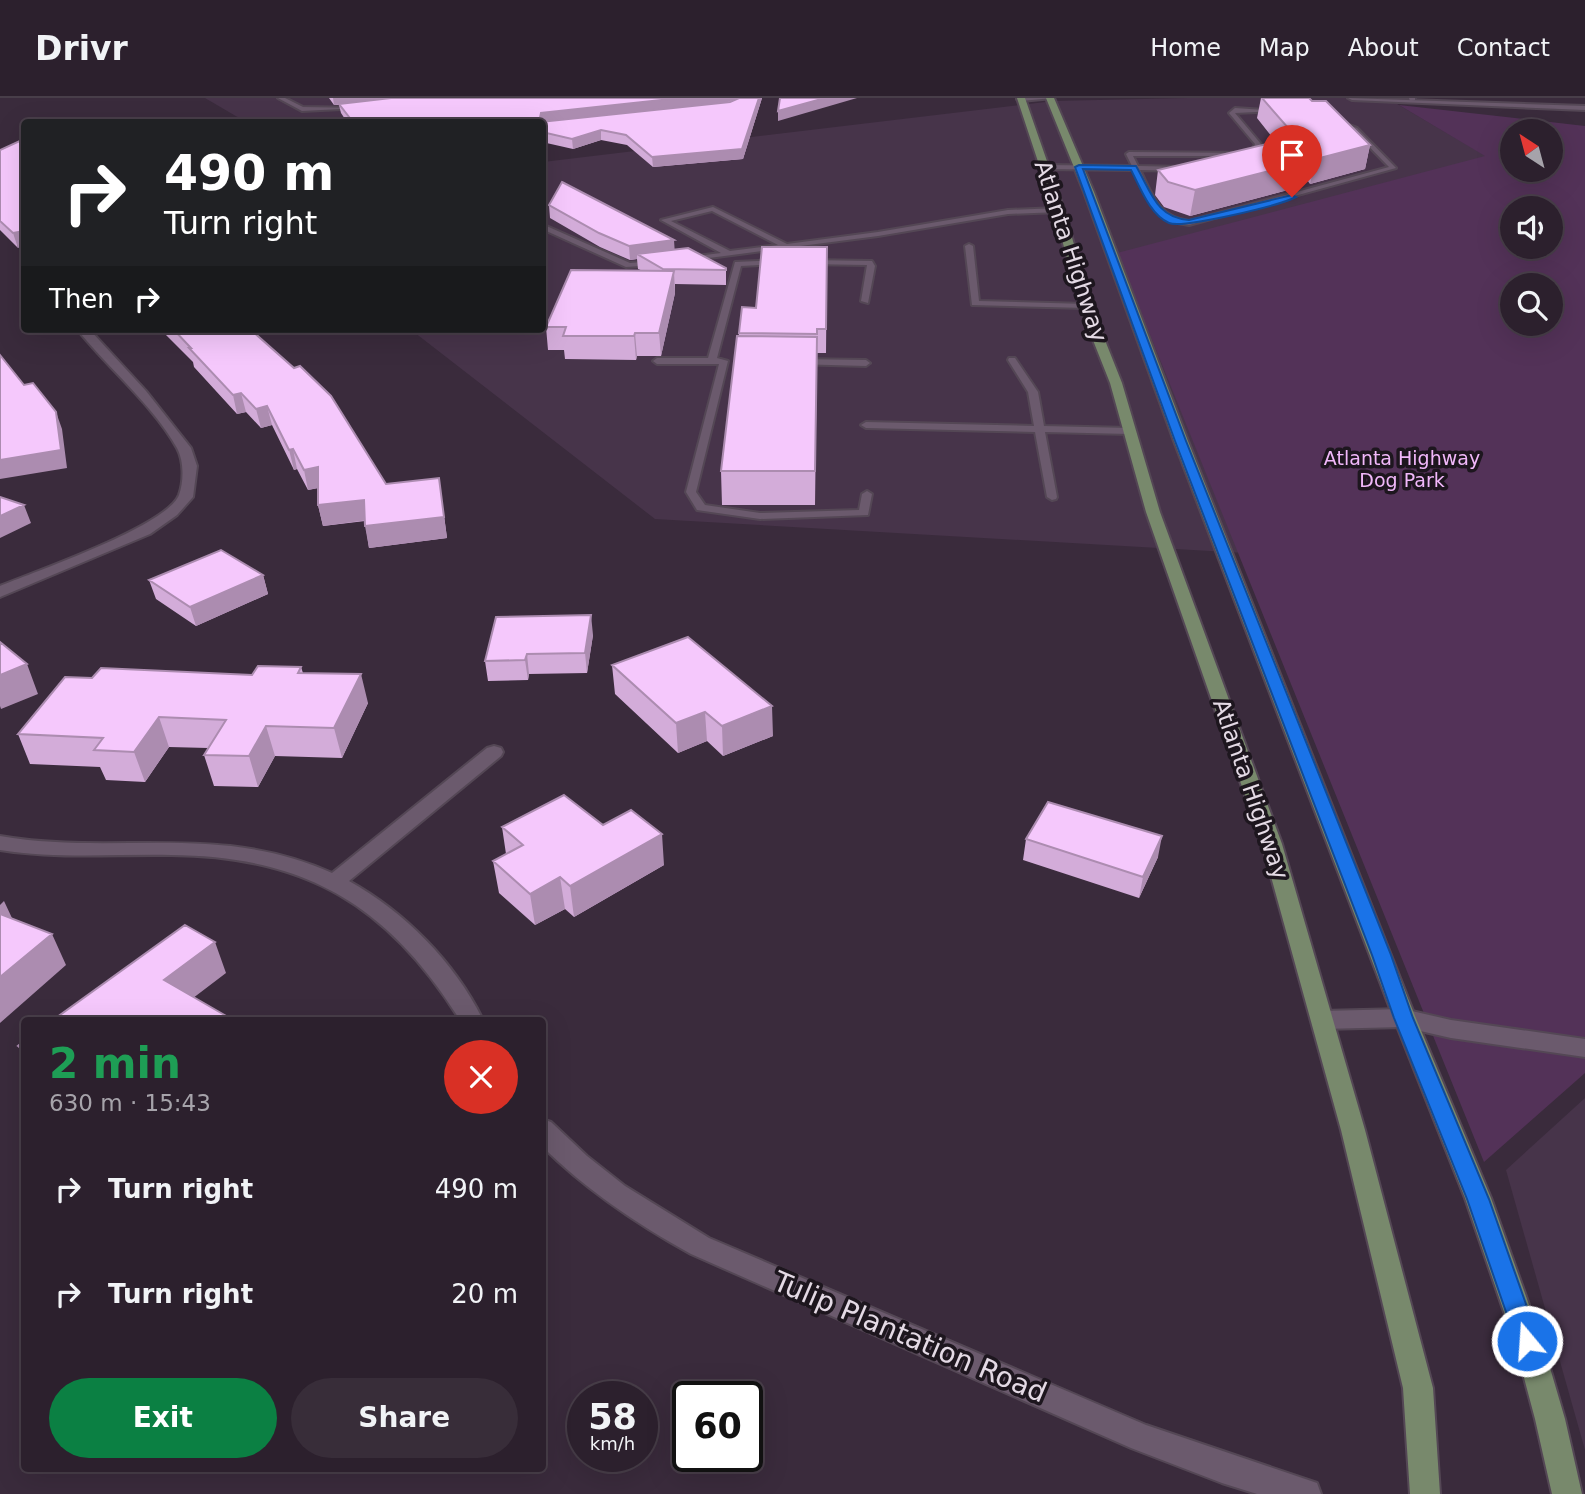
<!DOCTYPE html>
<html lang="en">
<head>
<meta charset="utf-8">
<style>
  :root { --surface:#2c202d; --page:#382d39; --text:#f1f3f6; --muted:#a6a3aa; --line:#483e49; --accent:#0b8043 }
  body { margin:0; font-family:"DejaVu Sans",sans-serif; background:var(--page); color:var(--text); height:100vh; display:flex; flex-direction:column; font-size:26px; white-space:nowrap }
  * { box-sizing:border-box; margin:0 }
  p { font-size:23px; color:var(--muted) }
  .icon { flex:none; width:38px; height:38px; fill:none; stroke:currentColor; stroke-width:2; stroke-linecap:round; stroke-linejoin:round }
  .map { position:relative; flex:1; overflow:hidden }
  .sheet { position:absolute; left:21px; top:919px; width:525px; height:455px; display:flex; flex-direction:column; background:var(--surface); border-radius:7px; box-shadow:0 7px 28px #0002,0 0 0 2px var(--line) }
  .sheet>* { flex:none }
  .top-card { position:absolute; left:21px; top:21px; width:525px; height:214px; border-radius:7px; box-shadow:0 7px 28px #0002,0 0 0 2px var(--line); background:#202124; color:#fff; overflow:hidden }
  .needle { width:46px; rotate:324deg }
  .tools { position:absolute; left:1500px; top:21px; display:grid; gap:14px }
  .tools a { display:grid; place-items:center; width:63px; height:63px; border-radius:50%; background:var(--surface); box-shadow:0 7px 28px #0002,0 0 0 2px var(--line); font-size:35px }
  .speed { position:absolute; left:567px; top:1283px; display:flex; gap:14px; font-size:35px; font-weight:700; text-align:center }
  .speed>* { display:grid; place-content:center; width:91px; height:91px; border-radius:50%; background:var(--surface); box-shadow:0 7px 28px #0002,0 0 0 2px var(--line); line-height:1 }
  .speed small { font-size:18px; font-weight:400 }
  .speed .limit { border:4px solid #111; border-radius:10px; background:#fff; color:#111 }
  .pin { position:absolute; display:grid; place-items:center; width:60px; height:60px; color:#fff; margin:-72px -30px; border-radius:50% 50% 50% 0; rotate:-45deg; box-shadow:0 0 7px #0007 }
  .pin .icon { rotate:45deg }
  .me { position:absolute; width:77px; margin:-38px; rotate:342deg; stroke-linejoin:round; filter:drop-shadow(0 0 5px #0008) }
  .turn { display:flex; align-items:center; gap:24px; height:147px; padding:0 28px; font-size:32px }
  .turn .icon { width:91px; height:91px; stroke-width:2.5 }
  .turn b { display:block; font-size:49px; line-height:60px }
  .then { display:flex; align-items:center; height:66px; padding:0 28px; background:#0003; gap:14px; font-size:26px }
  .round { display:grid; place-items:center; flex:none; width:74px; height:74px; border-radius:37px; background:var(--page) }
  .overview { display:flex; align-items:center; justify-content:space-between; height:119px; padding:0 28px }
  h1 { font-size:42px; font-weight:700; line-height:52px; color:#1e9e55 }
  .cta { display:flex; gap:14px; margin-top:auto; padding:14px 28px }
  .cta a { flex:1; height:80px; border-radius:42px; background:var(--accent); color:#fff; font-size:28px; font-weight:700; line-height:80px; text-align:center }
  .cta a+a { background:var(--page); color:var(--text) }
  ul { padding:0; list-style:none }
  li { display:flex; align-items:center; gap:21px; height:105px; padding:0 28px }
  li div { flex:1 }
  li b { display:block; font-size:26px }
  li em { font-style:normal }
  header { display:flex; align-items:center; gap:42px; box-sizing:border-box; height:98px; padding:0 35px; background:var(--surface); border-bottom:2px solid var(--line) }
  header strong { font-size:33px }
  nav { display:flex; gap:38px; margin-inline-start:auto; font-size:24px }
  .map>svg:first-child { display:block }
  .built { fill:#47344a }
  .green { fill:#533258; fill-rule:evenodd }
  .lines { fill:none; stroke-linecap:round; stroke-linejoin:round }
  .service-casing { stroke:#544755; stroke-width:4 }
  .minor-casing { stroke:#544755; stroke-width:4 }
  .primary-casing { stroke:#544755; stroke-width:4 }
  .service { fill:#6b5a6d; fill-rule:evenodd }
  .minor { fill:#6b5a6d; fill-rule:evenodd }
  .primary { fill:#78896c; fill-rule:evenodd }
  .wall { fill:#d3acd9 }
  .shaded-wall { fill:#ac8cb0 }
  .building { fill:#f5c8fc; stroke:#ac8cb0; stroke-width:2 }
  .route { fill:#1a73e8; stroke:#114b97; stroke-width:2 }
  .labels { text-anchor:middle; dominant-baseline:central; stroke-width:7; stroke-linejoin:round; paint-order:stroke }
  .far-park-label { font-size:19px; fill:#f1b8fa; stroke:#1d161e }
  .street-label { font-size:23px; fill:#e4dae5; stroke:#1d161e }
  .near-street-label { font-size:28px; fill:#e4dae5; stroke:#1d161e }
</style>
</head>
<body>
<header>
<strong>Drivr</strong>
<nav><a>Home</a><a>Map</a><a>About</a><a>Contact</a></nav>
</header>
<div class="map">
<svg width="1585" height="1396" viewBox="0 0 1585 1396">
  <rect width="100%" height="100%" fill="#3a2b3c"/>
  <path class="built" d="M205 0H556L309 24H246Z
    M1187 0H1387L1486 58 1245 455 655 421 410 231H542L543 64 1054 3Z
    M1585 1000V1352L1506 1072Z"/>
  <path class="green" d="M1399 7 1585 28V975L1484 1064 1117 155 1485 58ZM1512 33H1550V72H1512ZM1512 110H1550V149H1512ZM1512 187H1550V226H1512Z"/>
  <g class="lines">
    <defs>
      <path id="service" d="M278 0H285L303 9 360 10 302 13Z
        M1409 0H1415V2L1410 3Z
        M1235 10 1280 13 1235 15 1261 46 1256 57 1244 61 1242 58H1133L1138 68 1183 69 1186 71 1183 73 1140 72C1153 98 1158 119 1189 123L1389 69 1353 32 1336 26 1338 23 1357 30 1396 70 1189 127C1152 123 1149 103 1134 72L1044 71 1041 69 1044 67 1132 68 1126 56 1129 54 1251 55 1255 46 1229 15Z
        M713 109 787 146 878 134 1008 112 1059 110 1062 112 1059 114 1008 116 878 138 686 163 685 161 689 159 721 155 661 122ZM712 113 778 147 730 153 671 123Z
        M542 126 630 165 655 163 659 165 655 167 626 169 542 131Z
        M969 146 973 148 979 203 1086 206 1090 208 1086 210 972 207 965 148Z
        M780 162 781 164 777 166 741 168 717 260 728 263 696 394 705 407 760 415 859 412 862 396 867 393 872 396 868 417 760 421 697 412 686 394 719 266H657L653 263 657 260H708L735 164Z
        M808 162 872 163 875 168 868 205 861 203 867 167 805 166 804 164Z
        M1009 260H1015L1038 294 1044 328 1130 330 1135 333 1130 336 1045 334 1057 399 1056 401 1052 402 1047 399 1035 334 866 330 861 327 866 324 1034 328 1028 294 1008 262Z
        M797 261 866 262 870 265 866 268 794 266 793 264Z"/>
      <path id="minor" d="M1053 0 1021 3 1017 1 1018 0Z
        M1348 0 1585 8V12L1352 2Z
        M77 231H89L146 293 191 350 197 368 193 399 177 417 150 436 0 499V488C34 474 167 428 179 397 184 383 184 363 177 350 154 308 107 269 77 231Z
        M494 648 501 650 503 654 501 658 349 783C405 814 455 865 483 922H460C389 808 306 758 171 757 114 756 56 761 0 752V738C114 758 219 724 332 775L487 650Z
        M1403 911 1451 922 1585 941V959L1451 940 1403 929 1322 931 1314 928 1311 922 1314 916 1322 913Z
        M542 1021 551 1024 587 1058 625 1088 709 1140 1146 1327 1317 1385 1321 1396H1257L1222 1385 1131 1350 691 1156C637 1126 586 1092 542 1048Z"/>
      <path id="primary" d="M1017 0H1025L1064 112 1093 212 1122 285 1160 414 1282 746 1365 1032 1433 1290 1440 1396H1410L1403 1290 1341 1032 1262 746 1146 414 1110 285 1081 212 1054 112Z
        M1046 0H1054L1094 94 1188 343 1415 918 1491 1100 1543 1246 1565 1321 1582 1396H1552L1535 1321 1515 1246 1465 1100 1393 918 1174 343 1084 94Z"/>
    </defs>
    <use href="#service" class="service-casing"/>
    <use href="#minor" class="minor-casing"/>
    <use href="#primary" class="primary-casing"/>
    <use href="#service" class="service"/>
    <use href="#minor" class="minor"/>
    <use href="#primary" class="primary"/>
  </g>
  <path class="wall" d="M329 0H738L727 4 739 0H762L743 61 653 69 627 47 601 42 573 51 542 44V24H347L341 15 339 7H334Z
    M1261 0H1309L1370 47 1365 71 1310 86 1302 75 1299 89 1190 118 1164 109 1155 97 1158 72 1276 44 1257 20Z
    M0 52 18 150 0 132Z
    M549 107 726 170V187L675 186V195L661 258H637L636 262 565 261 564 252H548L546 229 643 173 638 171 637 161 630 162 600 149 550 120Z
    M827 149 826 255H817L815 407H722L721 373 739 235 756 210Z
    M162 231H250L386 386 439 380 447 440 369 450 365 423 323 428 318 407V390L308 392 297 371 294 372 272 327 261 330 246 314 237 316 194 269 193 264 165 236Z
    M263 477 268 496 196 528 156 501 149 482Z
    M593 537 587 575 529 576 528 582 488 583 485 563Z
    M612 567 773 638 723 658 707 643 678 655 615 596Z
    M301 569 303 575 368 605 342 660 275 658 258 689 214 688 204 657 208 650 169 649 145 684 106 682 100 669 30 666 18 636 92 580 252 577Z
    M603 727 664 767 574 819 565 811 535 827 499 795 493 763 506 756 502 729Z
    M1026 741 1158 759 1139 800 1023 762Z
    M24 943V961L18 948Z"/>
  <path class="shaded-wall" d="M333 0H427L334 7Z
    M680 0H738L727 4 539 24 541 15Z
    M759 0H762L743 61 653 69 652 59Z
    M825 0H857L778 23V13Z
    M601 32V42L573 51 572 41Z
    M1370 47 1365 71 1310 86 1316 61Z
    M1304 64 1299 89 1190 118 1195 92Z
    M24 133V148L18 150 13 135Z
    M674 142 675 157 637 156V161L630 162 629 148Z
    M674 173 675 195 661 258 659 235Z
    M635 235 637 258 636 262 634 238Z
    M241 295 246 314 237 316 233 297Z
    M267 308 272 327 261 330 256 311Z
    M56 314 62 331 67 370 0 381V362Z
    M293 351 297 371 294 372 289 352Z
    M318 369 323 389 308 392 304 372Z
    M439 380 447 440 369 450 365 428Z
    M364 402 368 422 323 428 318 407Z
    M24 407 31 425 0 440V418Z
    M263 477 268 496 196 528 190 509Z
    M591 517 593 537 587 575 585 555Z
    M527 556 529 576 528 582 525 562Z
    M27 566 38 596 1 611 0 608V577Z
    M361 576 368 605 342 660 334 630Z
    M772 608 773 638 723 658 722 628Z
    M705 614 707 643 678 655 676 625Z
    M159 619 169 649 145 684 134 654Z
    M266 628 275 658 258 689 249 658Z
    M662 736 664 767 574 819 570 788Z
    M1162 738 1158 759 1139 800 1143 779Z
    M560 779 565 811 535 827 530 796Z
    M4 803 19 835 0 831V807Z
    M52 836 66 867 0 925V879Z
    M215 844 226 875 176 913 164 882Z"/>
  <path class="building" d="M391 0H680L541 15 539 24 730 4 739 0H759L742 51 652 59 626 37 601 32 572 41 542 34V24H353L339 6Z
    M780 0H825L778 13Z
    M1262 0H1309L1312 3H1326L1370 47 1316 61 1297 40 1304 64 1195 92 1168 84 1158 72 1296 39Z
    M24 41V133L13 135 0 123V52Z
    M562 84 674 142 629 148 599 135 549 107Z
    M762 149H827L826 231H817V236L739 235 742 209 756 210Z
    M688 150 726 170V172L663 171 637 156Z
    M571 172 674 173 659 235H635L634 238H563L566 229H546Z
    M173 231H250L294 270 300 268 331 298 386 386 439 380 444 419 365 428 364 402 318 407V369L304 372 293 351 289 352 267 308 256 311 241 295 233 297 189 250H191Z
    M737 238 817 239 815 373H721Z
    M0 257 24 287 33 285 56 314 61 352 0 362Z
    M0 399 24 407 0 418Z
    M221 452 263 477 190 509 149 482Z
    M591 517 585 555 527 556 525 562 485 563 496 519Z
    M688 539 772 608 722 628 705 614 676 625 612 567Z
    M0 544 27 566 0 577Z
    M258 568 301 569 298 575 361 576 334 630 266 628 249 658 204 657 226 622 159 619 134 654 94 652 103 640 18 636 65 579 92 580 101 570 252 577Z
    M564 697 603 727 631 712 662 736 570 788 560 779 530 796 493 763 523 747 502 729Z
    M1048 704 1162 738 1143 779 1026 741Z
    M0 816 52 836 0 879Z
    M185 827 215 844 164 882 228 919 224 922H53Z
    M24 943V952L18 948Z"/>
  <path class="route" d="M1079 67 1136 68C1151 93 1156 120 1189 122L1292 97 1296 99C1281 107 1183 131 1169 125 1150 117 1140 89 1131 72L1083 71 1186 343 1391 857 1413 920 1489 1101 1539 1243 1536 1251 1527 1254 1519 1251 1516 1243 1467 1101 1394 920 1372 857 1175 343 1075 69Z"/>
  <g class="labels">
    <g class="far-park-label">
      <text x="1402" y="360">Atlanta Highway<tspan x="1402" dy="22">Dog Park</tspan></text>
    </g>
    <g class="street-label">
      <text transform="translate(1071 153) rotate(72)">Atlanta Highway</text>
      <text transform="translate(1251 691) rotate(71)">Atlanta Highway</text>
    </g>
    <g class="near-street-label">
      <text transform="translate(910 1239) rotate(23)">Tulip Plantation Road</text>
    </g>
  </g>
</svg>
<div class="tools">
<a><svg class="needle" viewBox="-14 -14 28 28"><path d="M0-13l5 13h-10z" fill="#e53935"/><path d="M0 13l5-13h-10z" fill="#a6a3aa"/></svg></a>
<a><svg class="icon" aria-label="sound" viewBox="0 0 24 24"><path d="M4 9h4l5-4v14l-5-4H4zM17 9q2 3 0 6"/></svg></a>
<a><svg class="icon" aria-label="search" viewBox="0 0 24 24"><circle cx="10" cy="10" r="6"/><path d="M15 15l6 6"/></svg></a>
</div>
<div class="speed"><div>58<small>km/h</small></div><div class="limit">60</div></div>
<div class="pin" style="left:1292px;top:99px;background:#d93025"><svg class="icon" aria-label="arrive" viewBox="0 0 24 24"><path d="M6 21V4h12l-3 4 3 4H6"/></svg></div>
<svg class="me" style="left:1527px;top:1243px" viewBox="-20 -20 40 40"><circle r="17" fill="#1a73e8" stroke="#fff" stroke-width="3"/><path d="M0-11L8 9 0 5-8 9z" fill="#fff"/></svg>
<div class="top-card">
<div class="turn"><svg class="icon" aria-label="right" viewBox="0 0 24 24"><path d="M7 20v-9h11M14 6l5 5-5 5"/></svg><div><b>490 m</b>Turn right</div></div>
<div class="then">Then<svg class="icon" aria-label="right" viewBox="0 0 24 24"><path d="M7 20v-9h11M14 6l5 5-5 5"/></svg></div>
</div>
<section class="sheet">
<div class="overview"><div><h1>2 min</h1><p>630 m · 15:43</p></div><a class="round" style="background:#d93025;color:#fff"><svg class="icon" aria-label="close" viewBox="0 0 24 24"><path d="M6 6l12 12M18 6L6 18"/></svg></a></div>
<ul>
<li><svg class="icon" aria-label="right" viewBox="0 0 24 24"><path d="M7 20v-9h11M14 6l5 5-5 5"/></svg><div><b>Turn right</b></div><em>490 m</em></li>
<li><svg class="icon" aria-label="right" viewBox="0 0 24 24"><path d="M7 20v-9h11M14 6l5 5-5 5"/></svg><div><b>Turn right</b></div><em>20 m</em></li>
</ul>
<div class="cta"><a>Exit</a><a>Share</a></div>
</section>
</div>
</body>
</html>
